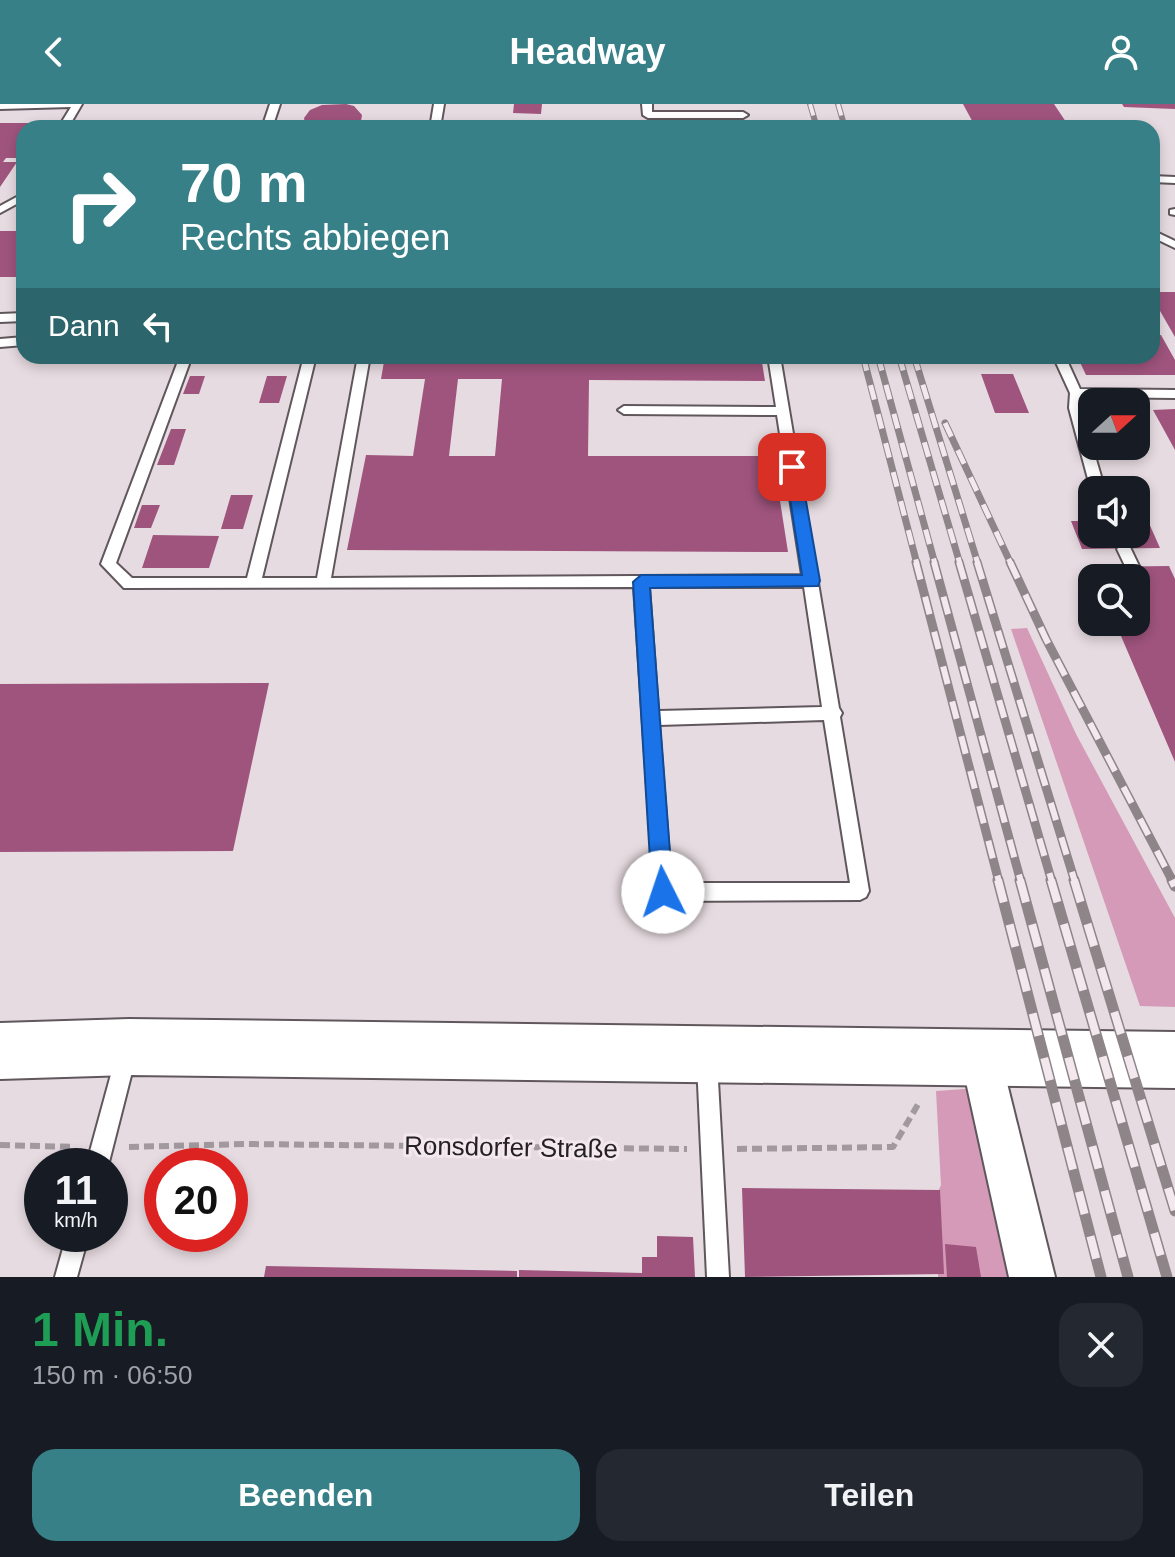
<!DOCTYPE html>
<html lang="de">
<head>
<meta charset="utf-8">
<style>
  :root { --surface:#171b24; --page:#242831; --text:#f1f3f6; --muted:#9ea1a6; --accent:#388087 }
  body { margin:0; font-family:Arial,sans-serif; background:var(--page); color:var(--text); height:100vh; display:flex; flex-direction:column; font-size:30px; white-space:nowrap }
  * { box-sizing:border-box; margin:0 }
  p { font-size:26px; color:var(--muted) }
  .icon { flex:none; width:44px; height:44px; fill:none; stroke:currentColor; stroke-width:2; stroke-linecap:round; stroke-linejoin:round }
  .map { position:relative; height:1173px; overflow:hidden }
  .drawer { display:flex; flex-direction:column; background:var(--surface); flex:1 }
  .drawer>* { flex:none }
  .guide { position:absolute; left:16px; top:16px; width:1144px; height:244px; border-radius:24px; box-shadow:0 4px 12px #0003; background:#388087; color:#fff; overflow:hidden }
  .needle { width:52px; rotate:69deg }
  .tools { position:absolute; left:1078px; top:284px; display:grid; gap:16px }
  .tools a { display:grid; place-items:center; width:72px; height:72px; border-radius:16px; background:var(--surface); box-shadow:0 4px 12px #0003; font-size:40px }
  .speed { position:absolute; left:24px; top:1044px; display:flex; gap:16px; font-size:40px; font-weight:700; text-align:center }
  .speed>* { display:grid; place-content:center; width:104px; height:104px; border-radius:50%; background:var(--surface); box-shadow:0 4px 12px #0003; line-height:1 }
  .speed small { font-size:20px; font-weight:400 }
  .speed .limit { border:12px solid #d22; background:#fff; color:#111 }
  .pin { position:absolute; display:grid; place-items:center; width:68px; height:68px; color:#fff; margin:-34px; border-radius:16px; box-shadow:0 4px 12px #0006 }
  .me { position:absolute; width:88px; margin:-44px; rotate:356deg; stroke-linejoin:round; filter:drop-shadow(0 0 6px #0008) }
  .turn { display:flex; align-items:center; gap:28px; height:168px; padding:0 32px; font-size:36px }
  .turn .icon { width:104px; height:104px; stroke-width:2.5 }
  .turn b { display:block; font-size:56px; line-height:68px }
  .then { display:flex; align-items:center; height:76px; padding:0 32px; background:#0003; gap:16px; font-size:30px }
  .round { display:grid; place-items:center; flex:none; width:84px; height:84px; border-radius:24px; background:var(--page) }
  .overview { display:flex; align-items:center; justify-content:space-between; height:136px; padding:0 32px }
  h1 { font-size:48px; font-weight:800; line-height:60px; color:#1e9e55 }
  .primary-button { display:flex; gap:16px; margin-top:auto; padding:16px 32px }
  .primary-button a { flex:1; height:92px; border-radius:24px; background:var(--accent); color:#fff; font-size:32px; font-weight:800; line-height:92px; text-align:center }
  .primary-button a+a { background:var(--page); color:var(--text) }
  header { display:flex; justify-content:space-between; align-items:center; height:104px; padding:0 32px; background:var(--accent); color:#fff; font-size:36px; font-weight:800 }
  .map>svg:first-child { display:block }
  .green { fill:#d49ab7 }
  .building { fill:#9f547d; fill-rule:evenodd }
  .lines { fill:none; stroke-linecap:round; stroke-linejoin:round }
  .lane-casing { stroke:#60575c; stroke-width:4 }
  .street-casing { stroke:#60575c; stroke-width:4 }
  .secondary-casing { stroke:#60575c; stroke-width:4 }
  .path { stroke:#a1999d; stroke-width:6; stroke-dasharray:10 5; stroke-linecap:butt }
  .lane { fill:#fff; fill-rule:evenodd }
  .street { fill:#fff; fill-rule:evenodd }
  .secondary { fill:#fff; fill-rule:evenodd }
  .rail-far3-casing { stroke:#8d8588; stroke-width:6 }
  .rail-far2-casing { stroke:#8d8588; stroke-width:7 }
  .rail-far1-casing { stroke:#8d8588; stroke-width:9 }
  .rail-casing { stroke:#8d8588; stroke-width:11 }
  .rail-far3 { stroke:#f3e8ed; stroke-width:4; stroke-dasharray:12; stroke-linecap:butt }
  .rail-far2 { stroke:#f3e8ed; stroke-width:5; stroke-dasharray:15; stroke-linecap:butt }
  .rail-far1 { stroke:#f3e8ed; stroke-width:6; stroke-dasharray:18; stroke-linecap:butt }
  .rail { stroke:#f3e8ed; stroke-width:8; stroke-dasharray:23; stroke-linecap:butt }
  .route { fill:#1a73e8; stroke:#114b97; stroke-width:2 }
  .labels { text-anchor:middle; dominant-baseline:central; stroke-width:6; stroke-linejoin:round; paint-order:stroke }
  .near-street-label { font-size:26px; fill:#252123; stroke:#f3e8ed }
</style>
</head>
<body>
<header><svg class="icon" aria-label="back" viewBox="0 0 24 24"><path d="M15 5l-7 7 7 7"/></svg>Headway<svg class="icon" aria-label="person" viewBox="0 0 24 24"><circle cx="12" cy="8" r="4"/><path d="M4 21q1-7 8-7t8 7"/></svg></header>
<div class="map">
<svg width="1175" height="1173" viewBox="0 0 1175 1173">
  <rect width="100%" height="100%" fill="#e6dbe0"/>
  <path class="green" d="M1027 524 1076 630 1175 814V903L1140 902 1011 525Z
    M979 984 1022 1173H938L936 1092 941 1081 936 987Z"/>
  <path class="building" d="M346 0 354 2 362 11 361 17 352 22 310 24 305 20 304 14 310 6 322 1Z
    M514 0H542L541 10 513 9Z
    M963 0H1054L1070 24H976Z
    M1122 0H1175V5L1124 3Z
    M0 19H44L40 24H24V49L21 54H6L3 58H17L0 83Z
    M0 127H24V173H0Z
    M1152 188H1175V233L1152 193Z
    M1152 231H1161L1175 256V271H1086L1077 252H1152Z
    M385 252H761L765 277 589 276 588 352H773L788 448 347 446 366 351 413 352 425 275H381ZM458 275H502L495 352H449Z
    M981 270H1013L1029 309H995Z
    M190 272H205L199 290H183Z
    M267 272H287L279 299H259Z
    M1175 305V346L1153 306Z
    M171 325H186L174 361H157Z
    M231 391H253L243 425H221Z
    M142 401H160L151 424H134Z
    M1071 417H1092V430H1136V417H1148L1160 444 1082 445Z
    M153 431 219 432 209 464H142Z
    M1169 462 1175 475V658L1115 518H1136V474H1097L1092 463Z
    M269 579 233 747 0 748V580Z
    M742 1084 940 1086 944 1170 745 1173Z
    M657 1132 693 1133 695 1173H519V1166L642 1169V1153H657Z
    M945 1140 976 1143 981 1173H947Z
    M266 1162 517 1167V1173H264Z"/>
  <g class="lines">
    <defs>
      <path id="lane" d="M0 0H82L68 24H58L71 3 0 5Z
        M270 0H280L272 24H262Z
        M434 0H444L440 24H430Z
        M642 0H652V8H743L748 11 743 14H648L643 11Z
        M1152 72 1175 73V79L1152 78Z
        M24 89V96L0 109V102Z
        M1175 105V111L1170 110V106Z
        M1152 126 1175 137V144L1152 133Z
        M24 209V217L0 218V210Z
        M24 233V241L0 243V235Z
        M180 252H192L116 459 132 474H247L304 252H316L262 474H317L358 252H370L331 474 802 471 777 311 624 310 618 306 624 302 776 303 768 252H780L839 604 842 609 840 613 869 787 866 793 860 796 663 797 657 794 654 788 634 483 124 484 101 460ZM649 483H804L822 603 658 607ZM824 616 850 779H671L659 621Z
        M1053 252H1065L1080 285 1175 286V294L1082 293 1081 304 1105 386H1091L1069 304 1070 289Z
        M1124 440 1129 441 1139 462 1137 466H1127L1117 445Z
        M126 942 133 945 136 952 108 1062H86L116 952 119 945Z
        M707 949 714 952 717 959 729 1173H707L697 959 700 952Z
        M67 1130H89L77 1173H55Z"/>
      <path id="street" d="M981 935 995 941 1001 955 1055 1173H1009L961 955 967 941Z"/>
      <path id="secondary" d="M129 915 1175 928V984L129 971 0 975V919Z"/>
    </defs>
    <use href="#lane" class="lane-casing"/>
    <use href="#street" class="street-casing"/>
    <use href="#secondary" class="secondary-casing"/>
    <path class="path" d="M0 1041 75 1043
      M129 1043 247 1040 687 1045
      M737 1045 893 1043 920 997"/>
    <use href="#lane" class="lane"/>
    <use href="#street" class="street"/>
    <use href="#secondary" class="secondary"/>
    <defs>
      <path id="rail-far3" d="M810 0 817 24
        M838 0 845 24"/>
      <path id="rail-far2" d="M863 252 917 460
        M878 252 935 460
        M899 252 960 460
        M914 252 978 460
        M945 319 1011 460"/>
      <path id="rail-far1" d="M916 458 999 778
        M934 458 1021 778
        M959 458 1052 778
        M977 458 1075 778
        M1010 458 1046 535 1173 778"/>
      <path id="rail" d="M998 776 1101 1173
        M1020 776 1128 1173
        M1051 776 1167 1173
        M1074 776 1175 1107
        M1172 776 1175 782"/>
    </defs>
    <use href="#rail-far3" class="rail-far3-casing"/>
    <use href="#rail-far2" class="rail-far2-casing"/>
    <use href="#rail-far1" class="rail-far1-casing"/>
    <use href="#rail" class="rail-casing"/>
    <use href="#rail-far3" class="rail-far3"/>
    <use href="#rail-far2" class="rail-far2"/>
    <use href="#rail-far1" class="rail-far1"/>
    <use href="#rail" class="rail"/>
  </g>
  <path class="route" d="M792 358 800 363 820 477 818 482 650 484 673 788 670 795 663 798 655 795 652 788 633 478 641 471H802L785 363Z"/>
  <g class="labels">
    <g class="near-street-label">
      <text transform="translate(511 1043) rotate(1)">Ronsdorfer Straße</text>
    </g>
  </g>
</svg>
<div class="tools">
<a><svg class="needle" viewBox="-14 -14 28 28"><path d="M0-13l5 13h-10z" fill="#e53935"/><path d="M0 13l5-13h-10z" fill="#9ea1a6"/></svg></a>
<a><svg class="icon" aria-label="sound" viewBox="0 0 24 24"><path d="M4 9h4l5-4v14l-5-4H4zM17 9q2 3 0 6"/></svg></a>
<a><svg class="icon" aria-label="search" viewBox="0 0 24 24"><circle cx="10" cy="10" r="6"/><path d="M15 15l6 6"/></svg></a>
</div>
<div class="speed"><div>11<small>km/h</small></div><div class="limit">20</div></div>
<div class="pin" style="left:792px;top:363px;background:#d93025"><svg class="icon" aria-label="arrive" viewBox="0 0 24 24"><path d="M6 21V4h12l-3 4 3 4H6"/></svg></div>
<svg class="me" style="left:663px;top:788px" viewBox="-20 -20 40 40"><circle r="19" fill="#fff"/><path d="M0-13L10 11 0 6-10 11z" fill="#1a73e8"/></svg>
<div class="guide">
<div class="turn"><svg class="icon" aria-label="right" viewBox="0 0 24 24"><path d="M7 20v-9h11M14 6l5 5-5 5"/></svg><div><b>70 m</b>Rechts abbiegen</div></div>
<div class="then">Dann<svg class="icon" aria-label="left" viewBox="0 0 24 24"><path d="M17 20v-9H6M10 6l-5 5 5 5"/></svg></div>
</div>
</div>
<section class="drawer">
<div class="overview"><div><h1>1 Min.</h1><p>150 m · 06:50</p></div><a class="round"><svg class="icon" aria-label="close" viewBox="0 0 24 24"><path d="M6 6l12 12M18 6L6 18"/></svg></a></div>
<div class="primary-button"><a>Beenden</a><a>Teilen</a></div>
</section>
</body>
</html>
